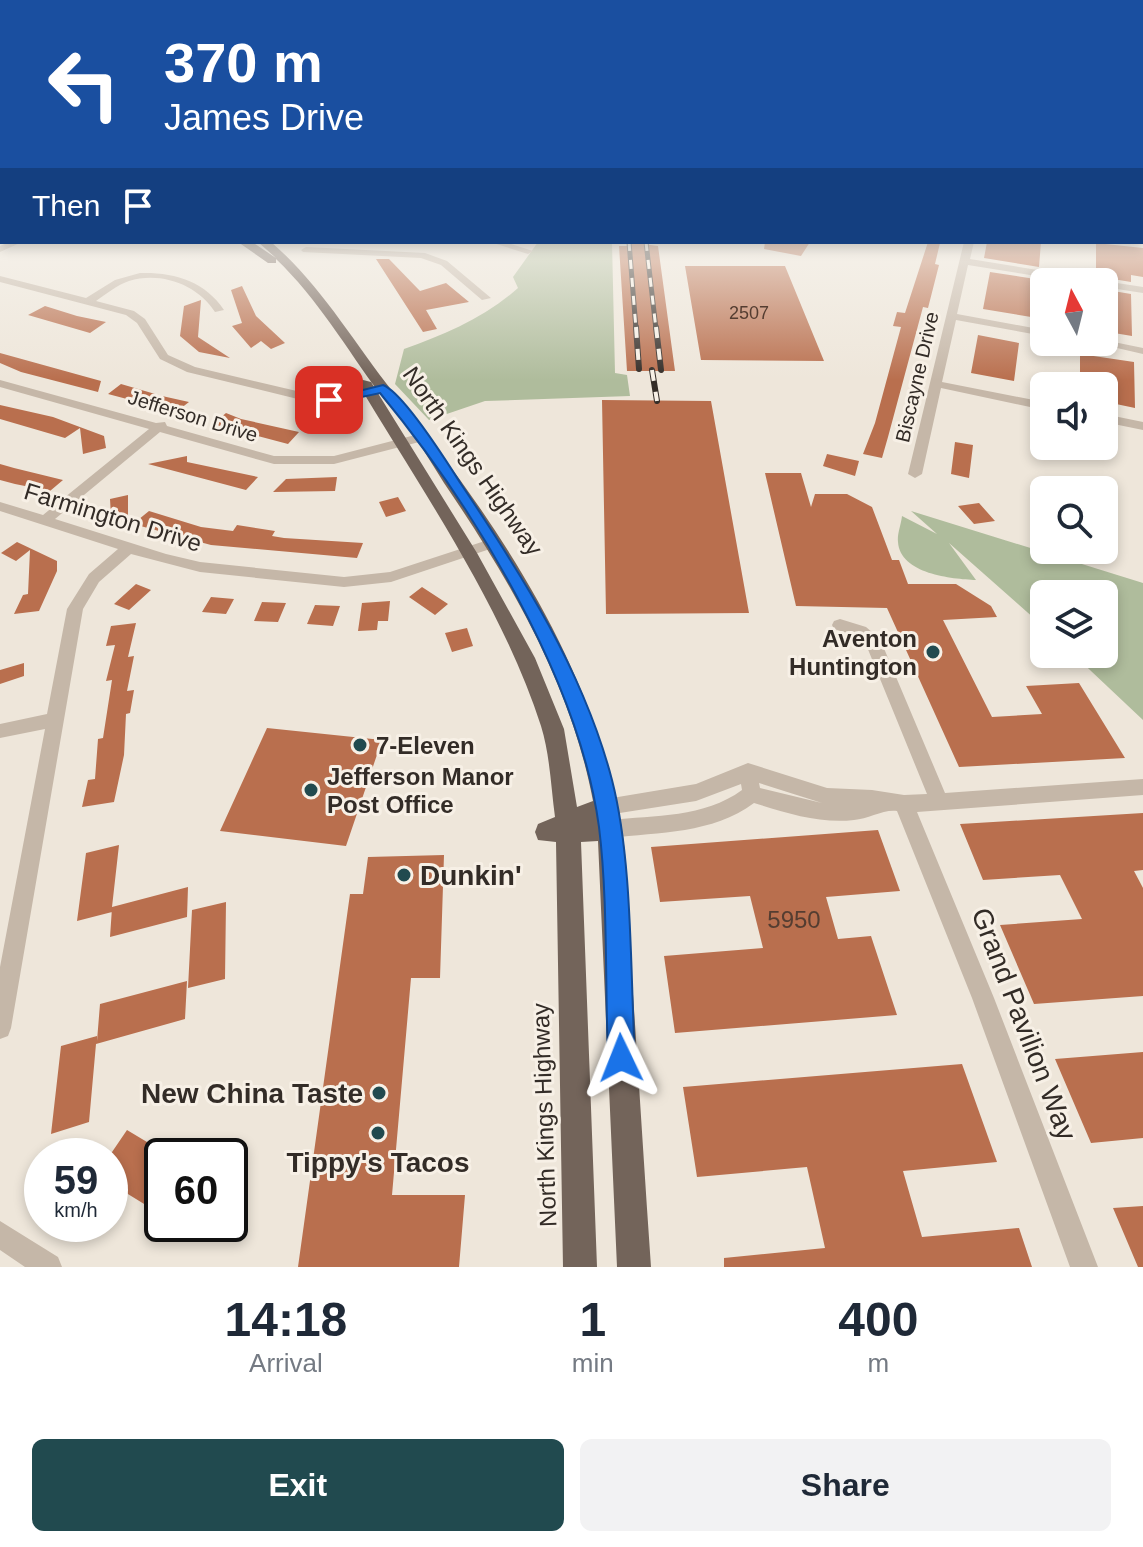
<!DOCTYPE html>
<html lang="en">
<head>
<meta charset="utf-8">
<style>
  :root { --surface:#fff; --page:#f2f2f3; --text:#1f2937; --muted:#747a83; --accent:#214a4f }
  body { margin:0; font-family:Arial,sans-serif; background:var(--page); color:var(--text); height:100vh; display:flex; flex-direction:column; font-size:30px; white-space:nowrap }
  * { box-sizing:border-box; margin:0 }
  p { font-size:26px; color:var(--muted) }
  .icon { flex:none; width:44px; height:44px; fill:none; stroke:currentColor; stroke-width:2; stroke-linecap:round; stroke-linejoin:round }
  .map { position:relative; height:1267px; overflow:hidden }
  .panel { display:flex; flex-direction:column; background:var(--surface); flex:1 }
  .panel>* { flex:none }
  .hud { position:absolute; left:0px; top:0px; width:1144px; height:244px; box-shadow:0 4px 12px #0003; background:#1a4fa0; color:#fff; overflow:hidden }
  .needle { width:52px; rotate:353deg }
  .buttons { position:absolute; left:1030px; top:268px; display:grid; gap:16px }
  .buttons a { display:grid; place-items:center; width:88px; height:88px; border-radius:12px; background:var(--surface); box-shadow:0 4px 12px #0003; font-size:40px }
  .speed { position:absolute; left:24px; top:1138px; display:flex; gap:16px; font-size:40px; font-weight:700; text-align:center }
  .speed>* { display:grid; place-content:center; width:104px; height:104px; border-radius:50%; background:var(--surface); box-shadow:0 4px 12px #0003; line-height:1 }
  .speed small { font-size:20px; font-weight:400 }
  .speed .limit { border:4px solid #111; border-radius:12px; background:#fff; color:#111 }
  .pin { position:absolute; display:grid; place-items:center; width:68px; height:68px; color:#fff; margin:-34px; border-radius:16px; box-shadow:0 4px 12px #0006 }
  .me { position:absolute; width:88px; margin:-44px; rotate:358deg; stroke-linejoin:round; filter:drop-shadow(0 0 6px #0008) }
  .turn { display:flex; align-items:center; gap:28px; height:168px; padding:0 32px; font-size:36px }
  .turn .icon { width:104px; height:104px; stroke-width:2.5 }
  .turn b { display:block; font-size:56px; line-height:68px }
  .then { display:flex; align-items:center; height:76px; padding:0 32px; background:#0003; gap:16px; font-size:30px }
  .eta { display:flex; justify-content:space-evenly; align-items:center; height:136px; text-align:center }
  .eta b { font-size:48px; font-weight:800; line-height:56px }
  .cta { display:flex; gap:16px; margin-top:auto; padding:16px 32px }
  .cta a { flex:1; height:92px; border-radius:12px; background:var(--accent); color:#fff; font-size:32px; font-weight:800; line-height:92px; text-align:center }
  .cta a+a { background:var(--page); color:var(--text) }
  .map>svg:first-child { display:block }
  .green { fill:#afbc9c }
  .building { fill:#b96f4e }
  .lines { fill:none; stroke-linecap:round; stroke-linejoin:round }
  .minor { fill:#c5b7a8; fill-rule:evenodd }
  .secondary { fill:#98877a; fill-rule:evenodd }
  .primary { fill:#73645a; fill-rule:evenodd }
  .rail-far1-casing { stroke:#332c27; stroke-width:5 }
  .rail-casing { stroke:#332c27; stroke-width:6 }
  .rail-far1 { stroke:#f7f0e6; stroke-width:3; stroke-dasharray:9; stroke-linecap:butt }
  .rail { stroke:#f7f0e6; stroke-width:4; stroke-dasharray:11; stroke-linecap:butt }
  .route { fill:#1a73e8; stroke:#114b97; stroke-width:2 }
  .poi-dot { fill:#214a4f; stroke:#f7f0e6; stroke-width:3 }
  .labels { text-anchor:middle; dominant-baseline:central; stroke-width:6; stroke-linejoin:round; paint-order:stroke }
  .far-number-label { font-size:18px; fill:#543d31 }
  .far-street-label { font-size:20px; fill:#332c27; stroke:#f7f0e6 }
  .street-label { font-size:24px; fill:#332c27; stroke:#f7f0e6 }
  .poi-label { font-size:24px; font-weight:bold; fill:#332c27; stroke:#f7f0e6; text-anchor:start }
  .near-number-label { font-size:24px; fill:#543d31 }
  .near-poi-label { font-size:28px; font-weight:bold; fill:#332c27; stroke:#f7f0e6; text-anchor:start }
  .near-street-label { font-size:28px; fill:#332c27; stroke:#f7f0e6 }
</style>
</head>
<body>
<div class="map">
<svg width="1143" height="1267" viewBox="0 0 1143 1267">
  <rect width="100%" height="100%" fill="#eee6da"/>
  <path class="green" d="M538 242H612L615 373 627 375 630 396 485 401 429 420 395 384 404 349C444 335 486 317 518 288L513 277Z
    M911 511 1143 583V720L1073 654H1104V594H1044V627L949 543 976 580C952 579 900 574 898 542 897 534 901 525 902 516L937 534Z"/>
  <path class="building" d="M628 242 658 246 675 371H627L619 246H629Z
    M765 242H810L801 256 764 249Z
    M928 242 940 243 935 264 939 265 928 308 923 307 888 437 882 458 863 454 875 423 901 327 893 326 897 312 905 313Z
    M987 242H1041L1039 267 984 258Z
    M1096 243 1143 248V277L1131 275V282L1113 279 1114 272 1096 269Z
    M376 259H389L420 291 446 283 469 302 426 310 437 329 423 332Z
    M685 266H785L824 361 701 360Z
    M990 272 1035 279 1031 317 983 309Z
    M242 286 256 316 285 343 271 349 261 341 251 348 232 326 242 323 231 290Z
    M1113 291 1131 294 1132 336 1114 333Z
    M201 300 198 337 230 358 199 352 180 336 184 306Z
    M45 306 77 316 106 322 90 333 28 315Z
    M978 335 1019 343 1014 381 971 373Z
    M0 353 101 381 98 392 21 372 0 363Z
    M1080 354 1134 362 1135 408 1116 404V386H1080Z
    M121 384 162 396 189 402 176 412 108 394Z
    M602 400 711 401 749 613 606 614Z
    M0 405 53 417 104 436 106 448 83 454 80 428 65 438 0 419Z
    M226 413 241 419 299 432 288 444 213 424Z
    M955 442 973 445 969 478 951 474Z
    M827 454 859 461 855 476 823 466Z
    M187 456V462L258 477 246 490 148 464Z
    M0 464 14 468 63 480 50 491 15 484 0 480Z
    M765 473H801L811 507 815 494H847L872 507 892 560H899L908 584H956L991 606 997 617 943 620 992 717 1042 714 1026 686 1079 683 1125 758 959 767 887 608 796 606Z
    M337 477 335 491 273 492 286 479Z
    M128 495V522L111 516 110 499Z
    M398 497 406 511 386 517 379 502Z
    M979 503 995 521 974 524 958 506Z
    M149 511 201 527 233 531 237 525 275 531 272 536 284 538 363 543 357 558 211 545 133 524Z
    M17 542 57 561V571L39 611 14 614 23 595 28 594 30 550 16 561 1 553Z
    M136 584 151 590 129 610 114 604Z
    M422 587 448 604 435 615 409 597Z
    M211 597 234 599 226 614 202 612Z
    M390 601 388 621H378L377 630 358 631 362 603Z
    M262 602 286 603 278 622 254 621Z
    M315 605 340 606 333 626 307 624Z
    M136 623 128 657 134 656 127 691 134 690 130 713 126 714 124 755 114 802 82 807 88 780 95 779 98 739 103 738 112 680 106 681 115 645 106 646 111 626Z
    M467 628 473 646 452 652 445 633Z
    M24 663V676L0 684V670Z
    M267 728 382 740 346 846 220 831Z
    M1143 813V870L1134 871 1143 888V996L1034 1004 1000 925 1082 919 1060 875 983 880 960 824Z
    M878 830 900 891 826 897 838 939 871 936 897 1015 675 1033 664 956 763 948 750 896 660 902 651 847Z
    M119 845 112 907 188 887 187 917 110 937 112 908V912L77 921 86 853Z
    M444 855 440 978H411L392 1195H465L459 1267H298L350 894H363L368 857Z
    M226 902 225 979 188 988 192 910Z
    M187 981 185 1019 96 1044 89 1122 51 1134 61 1046 97 1036V1041L100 1004Z
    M1143 1052V1138L1091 1143 1055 1059Z
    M962 1064 997 1162 903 1171 922 1237 1019 1228 1032 1267H724V1258L825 1248 807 1167 697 1177 683 1087Z
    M127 1130 162 1151V1215L110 1183V1155Z
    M1143 1206V1267H1138L1113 1208Z"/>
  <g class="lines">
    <path class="minor" d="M9 242H22L0 252V246Z
      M490 242H505L533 251 528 254Z
      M964 242H974L970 259 1092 279 1097 282H1074L968 265 957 314 1044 330V336L956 320 942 382 1044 402V410L941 388 922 474 915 478 908 474Z
      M306 247 425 253 447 261 491 298 482 300 441 265 421 258 303 252 301 250Z
      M140 273C174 272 205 281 224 310L215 312C198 285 161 271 129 281 117 285 106 294 96 301L134 311 145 319 168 355 195 367 318 396 383 386 389 389 383 392 318 404 187 372 160 359 137 323 126 315 0 282V276L86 298 115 280Z
      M1104 281 1143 287V293L1104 287V282H1100Z
      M1104 340 1143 348V354L1091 342Z
      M0 380 156 423 165 422 167 426 274 456H334L423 433 429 437 427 440 334 464H274L160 432 55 519 166 554 200 562 344 577 390 572 494 538 501 543 499 546 391 582 344 587 200 572 131 554 99 582 83 609 11 1028 8 1036 0 1039V967L45 729 0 738V724L47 714 67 609 89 574 118 549 0 511V502L43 515 149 429 0 387Z
      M1104 414 1143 422V430L1104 422Z
      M840 619 866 627 880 639 945 793 1143 779V795L917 812 994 998 1098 1267H1070L972 998 897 811C884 809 868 819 854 820 820 824 787 813 754 803 712 834 660 832 610 838L603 835 600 829 603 823 610 820C655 815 704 818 742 790L741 784 696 801 607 815 600 812 597 806 600 800 696 784 748 763 827 788 872 790 904 795 927 794 867 647 854 635 834 629 832 625 834 621ZM759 783 822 803 760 788Z
      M0 1221 58 1257 62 1267H25L0 1250Z"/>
    <path class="secondary" d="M1142 230H1143V236H1142Z"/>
    <path class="primary" d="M238 242H252L276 258 258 242H271C321 285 352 340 393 392 490 513 583 648 617 803 629 854 628 912 631 965 638 1066 644 1166 651 1267H617L598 841 581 842 597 1267H563L556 842 538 840 535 832 538 824 555 817C551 788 550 755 541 726 503 607 421 489 357 382L359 379 371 382 477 553 535 658 564 729 577 807 593 801C571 684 510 580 444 483 433 466 423 448 411 432 402 418 389 407 380 394 346 348 318 299 276 259V263H268Z"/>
    <defs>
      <path id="rail-far1" d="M629 242 636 329
        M646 242 656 329"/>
      <path id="rail" d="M636 327 639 369
        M656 327 661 370
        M652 370 657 401"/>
    </defs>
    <use href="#rail-far1" class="rail-far1-casing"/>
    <use href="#rail" class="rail-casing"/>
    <use href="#rail-far1" class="rail-far1"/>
    <use href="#rail" class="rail"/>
  </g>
  <linearGradient id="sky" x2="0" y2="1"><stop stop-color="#7daece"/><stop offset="0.53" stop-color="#f7f4ee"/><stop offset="1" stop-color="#f7f4ee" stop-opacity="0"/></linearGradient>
  <rect width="1143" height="380" fill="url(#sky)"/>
  <path class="route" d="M383 385C404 393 447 462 461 484 522 575 584 672 612 780 633 862 630 971 635 1058L631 1067 621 1071 612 1067 608 1058C605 984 608 899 599 827 579 679 474 507 380 393L329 404 322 400Z"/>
  <g class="poi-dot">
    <circle cx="933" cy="652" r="8"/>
    <circle cx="360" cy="745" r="8"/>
    <circle cx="311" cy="790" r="8"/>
    <circle cx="404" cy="875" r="8"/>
    <circle cx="379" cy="1093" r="8"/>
    <circle cx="378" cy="1133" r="8"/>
  </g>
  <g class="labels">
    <g class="far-number-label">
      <text x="749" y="313">2507</text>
    </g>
    <g class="far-street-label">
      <text transform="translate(917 377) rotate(-77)">Biscayne Drive</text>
      <text transform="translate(193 416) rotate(17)">Jefferson Drive</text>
    </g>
    <g class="street-label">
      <text transform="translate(473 461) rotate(55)">North Kings Highway</text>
      <text transform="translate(113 517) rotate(17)">Farmington Drive</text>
      <text transform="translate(544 1115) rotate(-92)">North Kings Highway</text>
    </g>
    <g class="poi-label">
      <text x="917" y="638" text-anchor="end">Aventon<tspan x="917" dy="28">Huntington</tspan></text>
      <text x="376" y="745">7-Eleven</text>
      <text x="327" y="776">Jefferson Manor<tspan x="327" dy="28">Post Office</tspan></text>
    </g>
    <g class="near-number-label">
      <text x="794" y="919">5950</text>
    </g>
    <g class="near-poi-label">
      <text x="420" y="875">Dunkin'</text>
      <text x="363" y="1093" text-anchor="end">New China Taste</text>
      <text x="378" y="1162" text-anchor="middle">Tippy's Tacos</text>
    </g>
    <g class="near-street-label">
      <text transform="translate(1024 1024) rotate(69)">Grand Pavilion Way</text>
    </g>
  </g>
</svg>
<div class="buttons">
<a><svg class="needle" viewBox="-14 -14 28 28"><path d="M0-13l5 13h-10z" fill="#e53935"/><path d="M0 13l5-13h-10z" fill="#747a83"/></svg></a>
<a><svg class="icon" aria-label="sound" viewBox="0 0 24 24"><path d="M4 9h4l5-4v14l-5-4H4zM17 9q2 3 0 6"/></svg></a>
<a><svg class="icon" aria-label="search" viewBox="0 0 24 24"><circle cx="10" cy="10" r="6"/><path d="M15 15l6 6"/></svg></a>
<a><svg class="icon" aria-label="layers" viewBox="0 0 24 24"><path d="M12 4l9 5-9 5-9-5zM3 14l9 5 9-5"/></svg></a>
</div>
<div class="speed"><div>59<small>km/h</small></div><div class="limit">60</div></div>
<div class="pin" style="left:329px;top:400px;background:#d93025"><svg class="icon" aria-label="arrive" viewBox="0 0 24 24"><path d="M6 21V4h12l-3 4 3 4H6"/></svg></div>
<svg class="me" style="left:621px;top:1058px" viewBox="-20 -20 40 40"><path d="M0-17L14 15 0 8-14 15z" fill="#1a73e8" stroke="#fff" stroke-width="4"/></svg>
<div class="hud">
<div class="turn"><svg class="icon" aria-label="left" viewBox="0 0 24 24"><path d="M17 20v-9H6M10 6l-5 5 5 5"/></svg><div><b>370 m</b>James Drive</div></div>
<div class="then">Then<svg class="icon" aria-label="arrive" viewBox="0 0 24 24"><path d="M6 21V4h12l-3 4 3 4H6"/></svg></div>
</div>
</div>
<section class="panel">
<div class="eta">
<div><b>14:18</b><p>Arrival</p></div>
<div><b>1</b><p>min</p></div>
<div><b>400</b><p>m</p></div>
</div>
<div class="cta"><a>Exit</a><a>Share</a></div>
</section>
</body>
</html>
